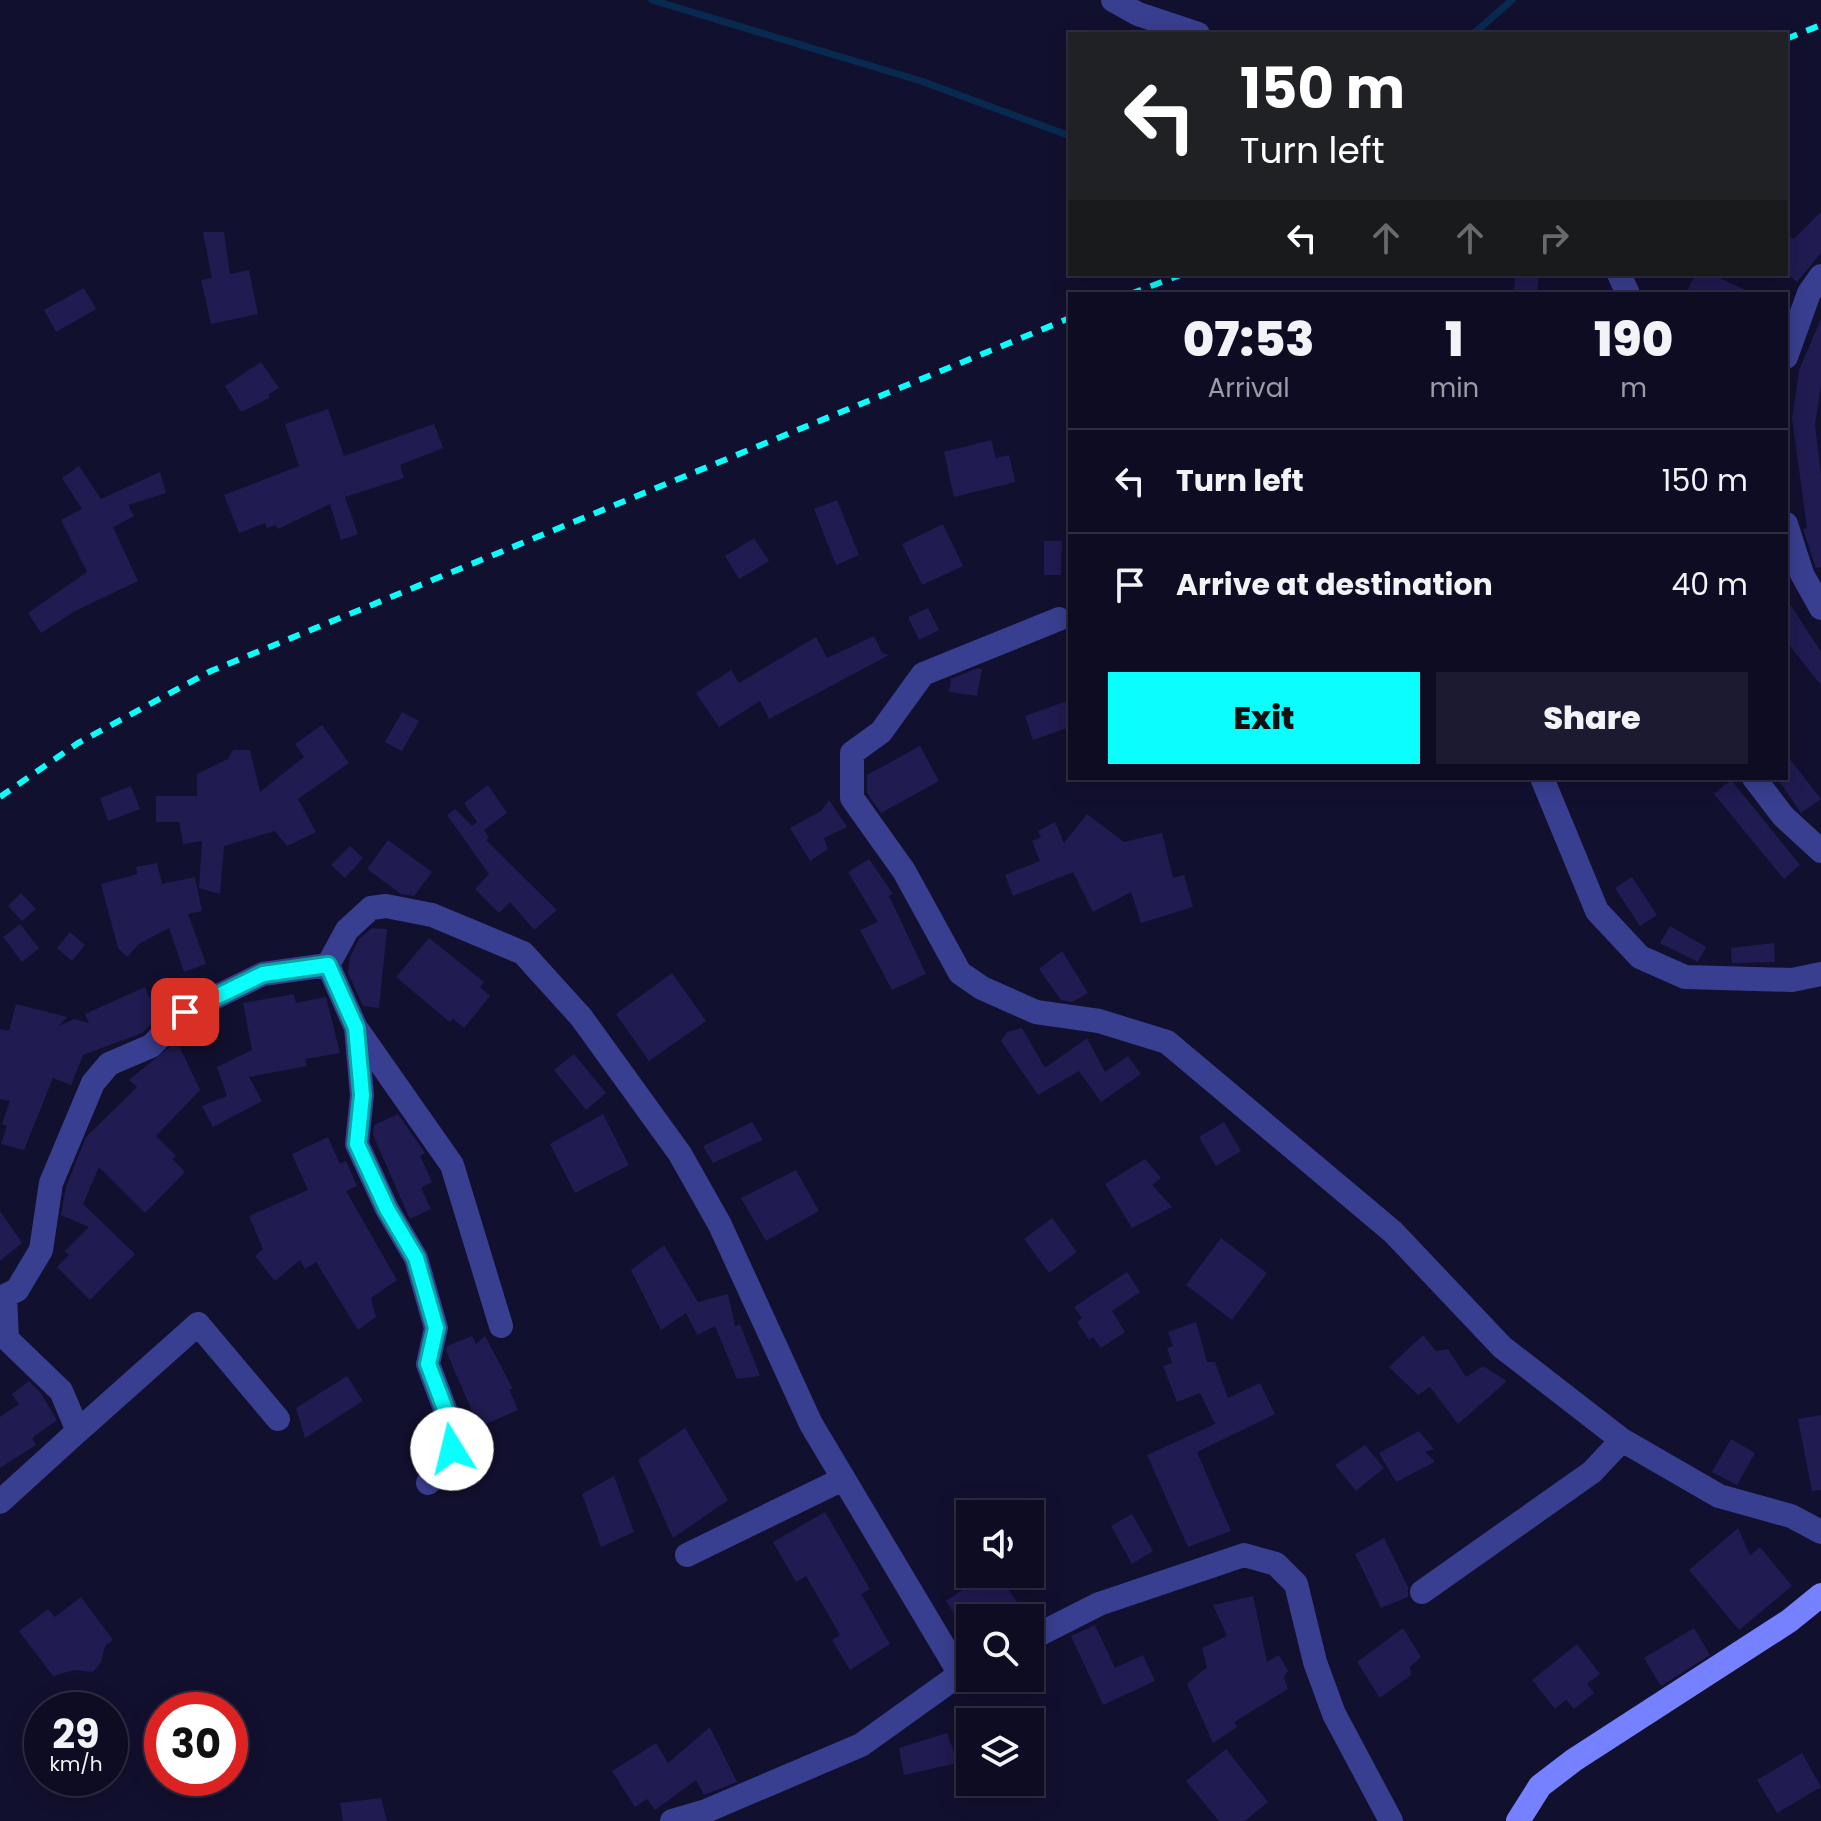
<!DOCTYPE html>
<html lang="en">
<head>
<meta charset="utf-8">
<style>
  :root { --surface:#0e0c23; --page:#1c1a30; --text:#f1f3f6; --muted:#9b9ba6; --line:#2e2c41; --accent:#0afffc }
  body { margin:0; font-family:Poppins,sans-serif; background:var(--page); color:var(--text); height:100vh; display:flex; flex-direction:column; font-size:30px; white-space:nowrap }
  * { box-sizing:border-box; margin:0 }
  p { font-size:26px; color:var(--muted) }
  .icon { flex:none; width:44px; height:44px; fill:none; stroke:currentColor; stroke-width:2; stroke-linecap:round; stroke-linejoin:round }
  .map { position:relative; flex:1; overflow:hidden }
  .side { position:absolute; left:1068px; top:292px; width:720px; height:488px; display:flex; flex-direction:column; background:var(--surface); border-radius:0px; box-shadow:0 4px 20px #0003,0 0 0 2px var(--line) }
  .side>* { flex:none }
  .banner { position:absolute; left:1068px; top:32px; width:720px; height:244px; border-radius:0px; box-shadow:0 4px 20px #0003,0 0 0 2px var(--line); background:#202124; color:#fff; overflow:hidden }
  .buttons { position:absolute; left:956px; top:1500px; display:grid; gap:16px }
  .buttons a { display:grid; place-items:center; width:88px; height:88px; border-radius:0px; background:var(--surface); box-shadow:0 4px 20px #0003,0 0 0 2px var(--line); font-size:40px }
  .speed { position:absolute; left:24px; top:1692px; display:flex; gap:16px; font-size:40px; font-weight:700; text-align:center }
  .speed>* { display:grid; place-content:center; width:104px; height:104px; border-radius:50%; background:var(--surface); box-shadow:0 4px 20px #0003,0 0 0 2px var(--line); line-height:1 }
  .speed small { font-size:20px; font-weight:400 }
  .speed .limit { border:12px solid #d22; background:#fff; color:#111 }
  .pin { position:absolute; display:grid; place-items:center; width:68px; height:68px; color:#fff; margin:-34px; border-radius:16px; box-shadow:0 4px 12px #0006 }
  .me { position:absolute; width:88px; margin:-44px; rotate:351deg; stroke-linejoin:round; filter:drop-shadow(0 0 6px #0008) }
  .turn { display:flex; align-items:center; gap:28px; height:168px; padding:0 40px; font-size:36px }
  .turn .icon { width:104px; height:104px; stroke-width:2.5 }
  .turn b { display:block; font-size:56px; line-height:68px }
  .lanes { display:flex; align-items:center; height:76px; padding:0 40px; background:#0003; justify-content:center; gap:40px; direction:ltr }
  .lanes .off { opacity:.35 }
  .eta { display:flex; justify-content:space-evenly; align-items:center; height:136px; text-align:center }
  .eta b { font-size:48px; font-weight:800; line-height:56px }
  .cta { display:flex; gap:16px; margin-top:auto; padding:16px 40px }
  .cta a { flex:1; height:92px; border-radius:0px; background:var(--accent); color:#111; font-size:32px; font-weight:800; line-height:92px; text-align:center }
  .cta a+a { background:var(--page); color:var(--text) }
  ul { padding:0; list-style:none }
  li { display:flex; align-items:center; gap:24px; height:104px; padding:0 40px; border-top:2px solid var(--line) }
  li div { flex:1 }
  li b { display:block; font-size:30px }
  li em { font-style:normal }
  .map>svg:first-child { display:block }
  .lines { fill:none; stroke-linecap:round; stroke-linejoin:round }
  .stream { stroke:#082a50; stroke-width:7 }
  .building { fill:#201b51 }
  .street { stroke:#393f90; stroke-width:24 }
  .secondary { stroke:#7581ff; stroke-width:24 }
  .rail { stroke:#0afffc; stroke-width:6; stroke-dasharray:12 10; stroke-linecap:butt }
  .route-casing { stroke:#06a6a4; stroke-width:20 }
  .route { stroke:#0afffc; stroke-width:14 }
</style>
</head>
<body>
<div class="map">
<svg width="1821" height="1821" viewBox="0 0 1821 1821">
  <rect width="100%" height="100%" fill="#12102f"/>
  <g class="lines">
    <path class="stream" d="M652 0 921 81 1070 136
      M1473 34 1512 0"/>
  </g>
  <path class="building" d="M1821 212V253L1797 282 1786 273V233L1794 239Z
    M203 232H224L230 274 249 270 258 314 211 324 201 280 212 278Z
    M1515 274H1539L1537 294H1514Z
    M1695 274H1711L1754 294H1686Z
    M84 288 96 309 56 332 44 310Z
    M1821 319V385L1815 424 1821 475V567L1816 568 1803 529 1807 528 1792 418 1799 370Z
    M261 362 279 388 269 394V398L241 412 225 386Z
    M328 409 344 456 434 424 443 448 400 465 404 478 345 497 358 534 341 540 330 504 278 529 276 525 267 528 265 523 239 533 224 495 299 466 285 424Z
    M991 440 996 458 1009 455 1015 482 954 497 944 452Z
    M79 466 101 499 160 472 166 493 128 505 134 516 113 527 138 581 75 611 41 633 28 613 87 572 61 520 82 509 62 478Z
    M837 500 859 555 836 565 814 509Z
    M943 524 963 566 922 585 902 544Z
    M754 538 769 561 739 579 725 556Z
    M1044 541H1062L1061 575H1044Z
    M1786 598 1821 652V685L1786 641Z
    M928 608 939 630 919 640 908 617Z
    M874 636 882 653 889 655 769 719 760 701 719 727 696 693 731 670 739 683 816 637 827 658Z
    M978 668 982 669 977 696 949 692 951 679Z
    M1070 700V727L1033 740 1025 716Z
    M402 712 419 721 402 751 385 742Z
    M322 725 349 763 298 799 316 832 287 846 275 831 224 846 220 894 199 888 202 841 183 844 179 822H156V796H197V774L228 759 233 750H250L260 792 304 757 295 744Z
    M920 746 939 781 881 813 867 793V775Z
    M1786 754 1821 799 1801 813 1777 778H1786Z
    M1731 780 1800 865 1784 879 1714 794Z
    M488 785 507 813 484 830 489 838 486 840 557 910 534 930 510 902 499 913 475 889 489 874 447 815 455 809 472 826 477 822 464 803Z
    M131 786 140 809 108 821 100 798Z
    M829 800 847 827 824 838 828 849 810 861 790 828 821 811Z
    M1087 814 1124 842 1162 833 1173 878 1184 875 1193 907 1141 923 1131 892 1093 912 1073 872 1013 896 1005 875 1040 861 1032 841 1041 837 1038 831 1055 822 1064 843Z
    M388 840 432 872 414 896 401 894 367 869Z
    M350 846 363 858 345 878 331 865Z
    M869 859 893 894 889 896 926 974 892 990 860 930 878 922 848 872Z
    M157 863 162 884 195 877 202 911 188 914 206 964 184 972 169 928 139 944 127 957 118 948 101 884 137 874 136 867Z
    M1632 877 1657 915 1640 926 1615 888Z
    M21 893 36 909 22 921 8 906Z
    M20 924 39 948 22 962 3 937Z
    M1670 926 1706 947 1698 962 1660 943Z
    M372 928 387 929 379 1008 363 1006 348 973 350 957 359 939Z
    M70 932 85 945 72 961 57 948Z
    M429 938 484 982 480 987 490 996 464 1028 453 1019 450 1022 396 977Z
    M1774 943 1775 962 1732 963 1731 948Z
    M1062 951 1088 993 1072 1002 1061 1000 1039 969Z
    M672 973 706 1021 649 1061 616 1014Z
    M145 987 149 997 155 995 164 1012 142 1033 83 1055 71 1085 53 1078 24 1150 1 1144 7 1126 2 1124 10 1101 0 1099V1029L9 1031 16 1004 67 1017 59 1026 74 1019 89 1023 85 1014Z
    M294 994 296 1003 326 997 340 1053 305 1059 307 1066 249 1077 262 1101 213 1127 202 1106 227 1096 217 1067 252 1050 243 1003Z
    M1022 1028 1045 1068 1087 1038 1105 1072 1128 1056 1141 1074 1101 1102 1079 1071 1038 1095 1001 1041 1007 1032Z
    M177 1041 200 1090 156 1136 176 1156 172 1159 185 1172 145 1213 99 1167 83 1204 135 1254 90 1300 57 1267 69 1255 65 1251 89 1227 61 1215 66 1187 86 1137 137 1087 129 1080Z
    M574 1054 606 1093 586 1110 554 1070Z
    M398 1114 425 1153 420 1156 432 1182 421 1188 431 1209 410 1219 373 1135 374 1125Z
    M603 1114 629 1165 575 1193 550 1144Z
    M752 1122 763 1140 713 1163 703 1146Z
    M1224 1122 1241 1151 1216 1166 1199 1137Z
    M328 1137 340 1164 346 1161 357 1186 346 1191 397 1280 371 1298 376 1317 358 1330 316 1262 305 1269 300 1260 275 1281 255 1256 263 1249 249 1216 308 1190 292 1154Z
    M1145 1159 1161 1178 1152 1185 1172 1207 1132 1228 1105 1184Z
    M796 1170 819 1211 766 1241 741 1198Z
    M0 1211 22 1243 0 1261Z
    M1052 1218 1077 1252 1049 1273 1024 1239Z
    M1221 1238 1267 1273 1232 1320 1186 1285Z
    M664 1245 698 1302 728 1294 735 1326 740 1324 760 1376 737 1379 715 1326 697 1335 686 1313 661 1330 631 1270Z
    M1127 1272 1140 1292 1112 1311 1125 1332 1101 1348 1093 1337 1089 1340 1077 1322 1082 1318 1074 1307Z
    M1196 1322 1207 1362H1215L1228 1398 1260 1383 1275 1414 1197 1452 1231 1531 1188 1547 1147 1455 1215 1424 1200 1393 1177 1402 1163 1366 1172 1363 1167 1348 1173 1346 1168 1332Z
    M1423 1335 1436 1351 1448 1349 1466 1377 1483 1366 1507 1381 1458 1424 1430 1387 1418 1395 1389 1367Z
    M472 1336 476 1344 485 1336 513 1389H509L518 1410 479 1427 446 1351 447 1346Z
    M347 1376 363 1401 305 1438 296 1408Z
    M29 1381 40 1392 57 1420 32 1438 36 1445 0 1468V1417L19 1404 12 1394Z
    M1821 1415V1490L1812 1491 1798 1419Z
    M685 1428 728 1500 673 1538 638 1460Z
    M1419 1431 1434 1449 1425 1452 1435 1462 1396 1482 1379 1453Z
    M1731 1439 1755 1453 1737 1485 1712 1472Z
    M1365 1445 1384 1468 1356 1491 1335 1465Z
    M614 1476 634 1532 601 1547 582 1494Z
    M825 1512 870 1589 861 1594 890 1644 850 1670 832 1640 840 1635 806 1576 796 1582 773 1542Z
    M1132 1514 1153 1551 1132 1564 1111 1526Z
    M1738 1528 1750 1555 1760 1547 1792 1586 1739 1630 1689 1570Z
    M1384 1538 1408 1587V1597L1381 1608 1355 1554Z
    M986 1574H998L1023 1611 1013 1618H957L946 1601Z
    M1253 1596 1267 1662 1279 1655 1288 1671 1284 1677 1288 1689 1234 1722 1237 1727 1213 1743 1187 1684 1207 1667 1202 1648 1227 1636 1213 1605Z
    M81 1597 113 1640 105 1646 101 1662 93 1672 74 1670 53 1676 19 1631 48 1609 55 1617Z
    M1095 1625 1115 1668 1143 1655 1155 1681 1103 1705 1071 1636Z
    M1403 1628 1421 1657 1410 1667 1411 1675 1380 1698 1357 1662Z
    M1694 1628 1710 1655 1661 1686 1644 1658Z
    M1577 1644 1600 1674 1587 1684 1594 1693 1574 1709 1566 1700 1555 1709 1532 1680Z
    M710 1727 737 1782 704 1795 696 1780 655 1810 647 1799 635 1807 612 1771 656 1743 668 1763Z
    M947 1733 958 1763 904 1775 899 1748Z
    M1226 1749 1268 1802 1245 1821H1219L1186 1781Z
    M1802 1753 1821 1787 1777 1813 1757 1780Z
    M381 1798 387 1821H343L340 1803Z"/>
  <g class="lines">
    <path class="street" d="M1113 0 1138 14 1198 34
      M1619 274 1628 294
      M1786 357 1809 293 1821 276
      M1786 524 1802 574 1821 608
      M1059 619 923 674 881 732 852 753V798L904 871 960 973 982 988 1036 1012 1099 1021 1167 1042 1393 1232 1502 1347 1622 1440 1719 1496 1791 1516 1821 1532
      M1542 778 1597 911 1640 957 1685 977 1792 980 1821 974
      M1754 778 1783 816 1821 851
      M328 965 356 1028 452 1165 501 1326
      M356 1028 362 1095 357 1144 387 1209 416 1258 436 1328 428 1364 454 1433 450 1465 428 1483
      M78 1431 198 1324 278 1419
      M0 1502 78 1431 61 1391 7 1339 5 1296 17 1290 41 1250 51 1183 93 1083 109 1064 151 1046 185 1012 263 974 328 965 347 930 371 908 386 906 432 915 523 953 581 1017 680 1154 720 1225 811 1424 960 1674 970 1669
      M687 1555 843 1479
      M1422 1592 1592 1472 1622 1440
      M1030 1639 1099 1604 1244 1555 1276 1564 1296 1584 1315 1662 1334 1714 1391 1821
      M672 1821 706 1811 861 1745 960 1674"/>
    <path class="secondary" d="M1518 1821 1540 1786 1574 1760 1789 1621 1821 1595"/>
    <path class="rail" d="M1786 39 1821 25
      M1130 294 1183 274
      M0 797 78 743 211 671 1070 318"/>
  </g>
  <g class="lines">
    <defs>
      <path id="route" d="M185 1012 263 974 328 965 356 1028 362 1095 357 1144 387 1209 416 1258 436 1328 428 1364 454 1433 452 1449"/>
    </defs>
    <use href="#route" class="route-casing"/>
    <use href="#route" class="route"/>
  </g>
</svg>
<div class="buttons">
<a><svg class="icon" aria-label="sound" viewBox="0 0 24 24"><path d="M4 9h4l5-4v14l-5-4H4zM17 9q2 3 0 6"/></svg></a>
<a><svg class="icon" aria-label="search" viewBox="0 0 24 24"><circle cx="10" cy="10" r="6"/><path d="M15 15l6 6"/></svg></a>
<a><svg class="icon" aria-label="layers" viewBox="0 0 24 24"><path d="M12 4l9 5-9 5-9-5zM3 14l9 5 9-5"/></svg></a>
</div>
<div class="speed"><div>29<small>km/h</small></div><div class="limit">30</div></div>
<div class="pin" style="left:185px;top:1012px;background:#d93025"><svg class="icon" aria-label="arrive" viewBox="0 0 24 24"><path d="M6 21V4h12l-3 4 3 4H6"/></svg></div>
<svg class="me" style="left:452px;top:1449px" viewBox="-20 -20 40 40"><circle r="19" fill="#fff"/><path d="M0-13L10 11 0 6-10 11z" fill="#0afffc"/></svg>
<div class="banner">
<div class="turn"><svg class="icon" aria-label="left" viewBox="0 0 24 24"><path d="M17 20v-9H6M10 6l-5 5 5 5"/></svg><div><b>150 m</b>Turn left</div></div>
<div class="lanes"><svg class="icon" aria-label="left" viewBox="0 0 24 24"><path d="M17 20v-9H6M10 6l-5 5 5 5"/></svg><svg class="icon off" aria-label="ahead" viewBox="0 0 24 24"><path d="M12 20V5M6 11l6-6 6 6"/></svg><svg class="icon off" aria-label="ahead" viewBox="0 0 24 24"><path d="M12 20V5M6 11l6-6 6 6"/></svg><svg class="icon off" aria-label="right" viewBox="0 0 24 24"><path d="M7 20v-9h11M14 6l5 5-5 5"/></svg></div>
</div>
<section class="side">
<div class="eta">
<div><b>07:53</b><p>Arrival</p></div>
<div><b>1</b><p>min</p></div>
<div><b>190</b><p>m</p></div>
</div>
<ul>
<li><svg class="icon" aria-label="left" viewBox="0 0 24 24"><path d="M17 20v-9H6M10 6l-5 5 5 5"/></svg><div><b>Turn left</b></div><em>150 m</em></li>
<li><svg class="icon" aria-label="arrive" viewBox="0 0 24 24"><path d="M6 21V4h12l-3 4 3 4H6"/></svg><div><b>Arrive at destination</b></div><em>40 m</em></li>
</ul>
<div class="cta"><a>Exit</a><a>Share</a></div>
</section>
</div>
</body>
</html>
